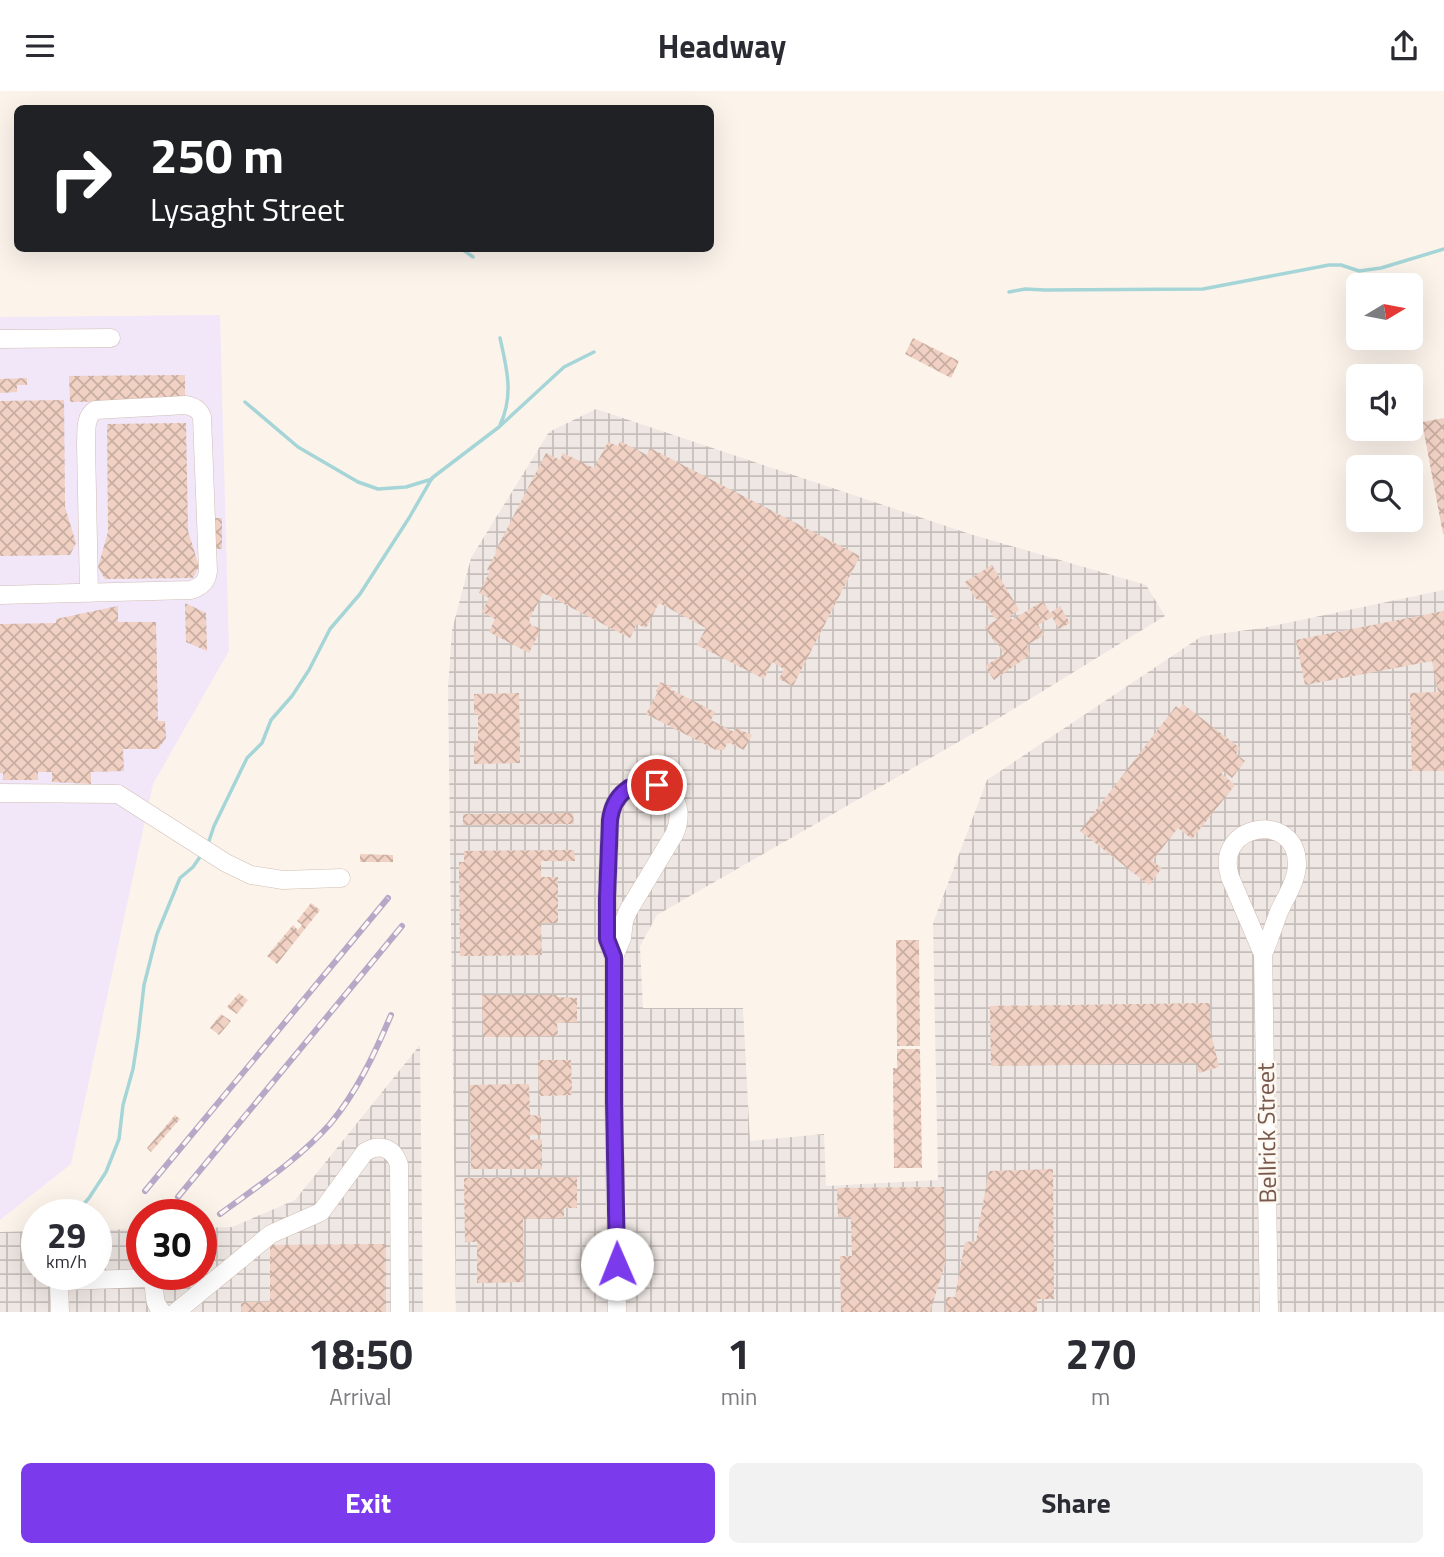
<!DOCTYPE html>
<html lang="en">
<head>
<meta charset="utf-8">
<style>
  :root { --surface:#fff; --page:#f2f2f3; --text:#2b2b33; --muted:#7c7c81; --accent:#7c3aed }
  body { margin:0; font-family:"Titillium Web",sans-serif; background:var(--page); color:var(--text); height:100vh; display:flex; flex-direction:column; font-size:26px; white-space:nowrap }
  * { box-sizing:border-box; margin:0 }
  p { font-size:23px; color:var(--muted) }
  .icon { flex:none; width:38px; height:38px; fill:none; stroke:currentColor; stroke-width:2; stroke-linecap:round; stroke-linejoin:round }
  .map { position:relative; height:1221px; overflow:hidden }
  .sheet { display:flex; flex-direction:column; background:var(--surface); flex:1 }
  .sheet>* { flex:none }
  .hud { position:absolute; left:14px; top:14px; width:700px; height:147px; border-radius:10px; box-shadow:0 7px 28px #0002; background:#202124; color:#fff; overflow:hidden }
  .needle { width:46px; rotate:80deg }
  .controls { position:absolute; left:1346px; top:182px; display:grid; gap:14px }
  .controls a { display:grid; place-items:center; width:77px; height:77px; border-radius:10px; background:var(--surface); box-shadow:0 7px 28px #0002; font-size:35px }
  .speed { position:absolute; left:21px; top:1108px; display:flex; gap:14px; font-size:35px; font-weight:700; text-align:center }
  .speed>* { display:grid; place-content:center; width:91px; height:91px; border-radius:50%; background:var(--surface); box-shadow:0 7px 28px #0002; line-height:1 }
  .speed small { font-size:18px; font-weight:400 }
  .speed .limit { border:10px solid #d22; background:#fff; color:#111 }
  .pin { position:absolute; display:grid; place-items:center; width:60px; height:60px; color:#fff; margin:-30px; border:4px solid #fff; border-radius:50%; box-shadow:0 2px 7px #0007 }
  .me { position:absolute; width:77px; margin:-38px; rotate:359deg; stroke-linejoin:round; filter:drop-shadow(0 0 5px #0008) }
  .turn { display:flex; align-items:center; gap:24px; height:147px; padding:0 21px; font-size:32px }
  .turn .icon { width:91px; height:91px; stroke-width:2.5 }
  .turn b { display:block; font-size:49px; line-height:60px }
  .eta { display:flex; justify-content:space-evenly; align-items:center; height:119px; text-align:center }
  .eta b { font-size:42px; font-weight:700; line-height:49px }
  .button { display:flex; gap:14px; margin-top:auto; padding:14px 21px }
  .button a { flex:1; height:80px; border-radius:10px; background:var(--accent); color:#fff; font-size:28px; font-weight:700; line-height:80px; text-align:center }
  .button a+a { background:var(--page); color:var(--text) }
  header { display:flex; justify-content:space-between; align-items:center; height:91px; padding:0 21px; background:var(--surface); font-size:32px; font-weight:700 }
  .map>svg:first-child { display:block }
  .industrial { fill:url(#industrial-grid) }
  .education { fill:#f1e7f9 }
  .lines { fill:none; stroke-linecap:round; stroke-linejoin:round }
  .stream { stroke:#a6d5d7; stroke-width:3.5 }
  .building { fill:url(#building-cross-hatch) }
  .minor-casing { stroke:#d1bdb3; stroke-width:19 }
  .minor { stroke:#fff; stroke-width:18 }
  .rail-casing { stroke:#b6a8c7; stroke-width:6 }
  .rail { stroke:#fef8f2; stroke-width:3.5; stroke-dasharray:10; stroke-linecap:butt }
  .route-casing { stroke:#51269a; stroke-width:18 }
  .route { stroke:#7c3aed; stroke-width:12 }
  .labels { text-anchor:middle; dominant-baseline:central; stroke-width:5; stroke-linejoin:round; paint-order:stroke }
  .street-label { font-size:24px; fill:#77594e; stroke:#fef8f2 }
</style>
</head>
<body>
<header><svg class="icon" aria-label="menu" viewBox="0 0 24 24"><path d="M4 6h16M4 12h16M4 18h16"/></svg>Headway<svg class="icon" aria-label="share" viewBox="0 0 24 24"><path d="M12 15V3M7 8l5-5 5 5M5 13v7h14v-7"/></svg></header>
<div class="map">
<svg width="1444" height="1221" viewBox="0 0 1444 1221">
  <defs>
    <pattern id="industrial-grid" width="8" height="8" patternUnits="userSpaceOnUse" patternTransform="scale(1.75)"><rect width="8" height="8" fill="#eee7e3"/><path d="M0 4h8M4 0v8" fill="none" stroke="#c6beba"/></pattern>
    <pattern id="building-cross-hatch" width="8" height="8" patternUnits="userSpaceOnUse" patternTransform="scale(1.75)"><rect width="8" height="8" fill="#f1d1c4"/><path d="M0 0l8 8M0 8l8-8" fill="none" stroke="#c8ada1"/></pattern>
  </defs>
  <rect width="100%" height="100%" fill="#fcf4eb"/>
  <path class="industrial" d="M596 318 970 443 1146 494 1165 525 986 635 657 824 640 855 643 917H743L750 1050 824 1043 826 1095 938 1089 933 832 987 689 1202 545 1263 537 1444 499V1221H456L448 597 452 539 471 467 549 341Z
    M420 954 423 1221H0V1141L37 1140V1183H96V1139L142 1138V1183H201V1137L232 1136 295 1109Z"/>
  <path class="education" d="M220 224 229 560 153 693 71 1073 0 1129V226Z"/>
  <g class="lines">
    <path class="stream" d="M462 158 473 166
      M1009 201 1025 198 1045 199 1203 198 1329 174H1341L1359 180 1381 177 1444 158
      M500 247C507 278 514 304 500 334
      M245 311 298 356 358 391 378 398 406 396 432 388
      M208 753 214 735 247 667 262 652 271 629 292 605 309 579 330 538 360 503 409 427 432 387 499 336 564 276 594 261
      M74 1124 89 1107 106 1081 119 1048 123 1014 133 978 138 946 144 894 157 843 180 787 193 776 202 763"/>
  </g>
  <path class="building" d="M913 247 959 270 951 287 905 263Z
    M185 284V309L70 311 69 285Z
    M27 287V294H17V301L0 302V288Z
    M64 309 65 416 76 452 70 464 0 465V310Z
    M1444 327V443H1443L1422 331Z
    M186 332 188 440 199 475 193 487 105 488 98 476 108 441 107 333Z
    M620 350 647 364 650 357 860 465 793 595 779 588 784 578 772 571 764 588 697 554 706 537 659 512 646 537 637 533 630 547 543 502 529 529 531 534 541 538 529 562 489 541 495 528 482 521 489 507 479 502 490 480 487 479 496 462 495 461 546 362 560 369 563 362 594 377 608 351 618 355Z
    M213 427H222V458H213Z
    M992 474 1019 519 1010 525 1012 529 1043 510 1050 522 1060 515 1070 532 1059 538 1052 526 1038 534 1044 544 1027 554 1030 564 994 589 985 575 1004 563 997 551 995 552 985 536 998 528H995L986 513 987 511 976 508 965 491Z
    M185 512 206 522 207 560 186 551Z
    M118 515V531H156L158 630H165L166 647 158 658H123L124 680 91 681V693L52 691V681H38V689H3V682H0V533L56 532V528Z
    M1444 520V680H1412L1410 602 1438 601 1432 570 1305 594 1296 549Z
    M660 591 672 596 670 598 715 621 711 629 734 641 736 637 752 644 744 659 728 651 724 659H716L646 623 658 601 656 600Z
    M519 602 520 672 474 673V652H478V623H474V603Z
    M1183 613 1240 657 1236 663 1245 670 1232 687 1223 680 1221 682 1235 694 1192 748 1178 737 1152 770 1162 777 1149 794 1080 740 1176 615 1179 618Z
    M573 722 574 733 463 734V723Z
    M574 759 575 770H541V786H558V832H541L542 864 460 865 459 771H464V760Z
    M360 763 393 764V771H360Z
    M311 812 320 819 277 873 267 865 293 834 298 839 302 834 297 830Z
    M896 849H919L920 955H897Z
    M239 902 248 909 237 923 227 916Z
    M482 904H557V906L577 907V931L557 932 558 945 483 946Z
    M1210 912V938L1219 976 1199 982 1196 972 991 975 990 915Z
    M221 923 231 930 219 944 210 937Z
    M897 958H920L922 1077H894L893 977H897Z
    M538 969H571L572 1004 539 1005Z
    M529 993 530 1024 541 1025V1044H530V1049L542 1048V1078H471L470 994Z
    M175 1024 180 1028 151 1061 147 1057Z
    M1053 1078 1054 1208H1037V1221H946V1206H955L965 1151 976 1150 989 1080Z
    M577 1086V1117H564V1127L523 1128 524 1191 477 1192V1151H465L464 1087Z
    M944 1096 945 1173 930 1221H841L840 1165H852L851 1126H838L837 1097Z
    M386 1153V1221H241V1211H270V1154Z"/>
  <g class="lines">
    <defs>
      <path id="minor" d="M0 248 111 247
        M0 504 191 499C201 496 207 491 208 480L202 326C199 318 194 316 186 314L95 319C84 327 87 340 86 352L89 502
        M0 702 118 703 226 772 251 784 283 789 341 787
        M1263 863C1269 850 1273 837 1278 823 1285 807 1297 790 1297 773 1297 719 1213 732 1230 786L1263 863 1269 1221
        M614 866 622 847 624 830 628 820 675 742C696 687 618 672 610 729L607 807V848L614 866V1010L617 1221
        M60 1221 59 1194 62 1190 148 1187 152 1188C157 1202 151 1209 162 1221
        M176 1221 271 1143 321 1121 365 1061C380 1052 394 1057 399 1074L400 1221"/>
    </defs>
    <use href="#minor" class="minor-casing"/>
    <use href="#minor" class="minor"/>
    <defs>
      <path id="rail" d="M145 1100 388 807
        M178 1106 402 835
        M220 1123C258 1095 299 1068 330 1033 357 1001 375 962 391 924"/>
    </defs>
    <use href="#rail" class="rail-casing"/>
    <use href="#rail" class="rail"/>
  </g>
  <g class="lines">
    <defs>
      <path id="route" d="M617 1173 614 1010V866L607 848V807L610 729C613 705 631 687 657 694"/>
    </defs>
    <use href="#route" class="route-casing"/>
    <use href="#route" class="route"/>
  </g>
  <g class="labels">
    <g class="street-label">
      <text transform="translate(1266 1042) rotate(-91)">Bellrick Street</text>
    </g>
  </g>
</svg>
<div class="controls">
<a><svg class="needle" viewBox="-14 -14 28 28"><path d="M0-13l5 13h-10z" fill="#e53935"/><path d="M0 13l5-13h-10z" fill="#7c7c81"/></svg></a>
<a><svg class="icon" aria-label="sound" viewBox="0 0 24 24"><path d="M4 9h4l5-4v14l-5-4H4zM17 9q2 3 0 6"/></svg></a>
<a><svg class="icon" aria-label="search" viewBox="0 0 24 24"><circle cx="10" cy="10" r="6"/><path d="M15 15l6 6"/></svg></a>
</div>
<div class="speed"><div>29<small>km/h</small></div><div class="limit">30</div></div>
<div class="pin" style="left:657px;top:694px;background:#d93025"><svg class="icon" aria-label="arrive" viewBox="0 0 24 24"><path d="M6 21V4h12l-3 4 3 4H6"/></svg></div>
<svg class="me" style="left:617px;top:1173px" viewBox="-20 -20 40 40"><circle r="19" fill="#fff"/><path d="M0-13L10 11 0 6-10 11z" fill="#7c3aed"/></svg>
<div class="hud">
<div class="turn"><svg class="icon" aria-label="right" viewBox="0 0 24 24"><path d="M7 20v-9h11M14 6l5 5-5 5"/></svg><div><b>250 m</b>Lysaght Street</div></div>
</div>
</div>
<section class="sheet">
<div class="eta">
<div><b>18:50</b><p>Arrival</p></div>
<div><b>1</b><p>min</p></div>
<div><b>270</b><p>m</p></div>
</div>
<div class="button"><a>Exit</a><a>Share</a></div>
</section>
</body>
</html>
